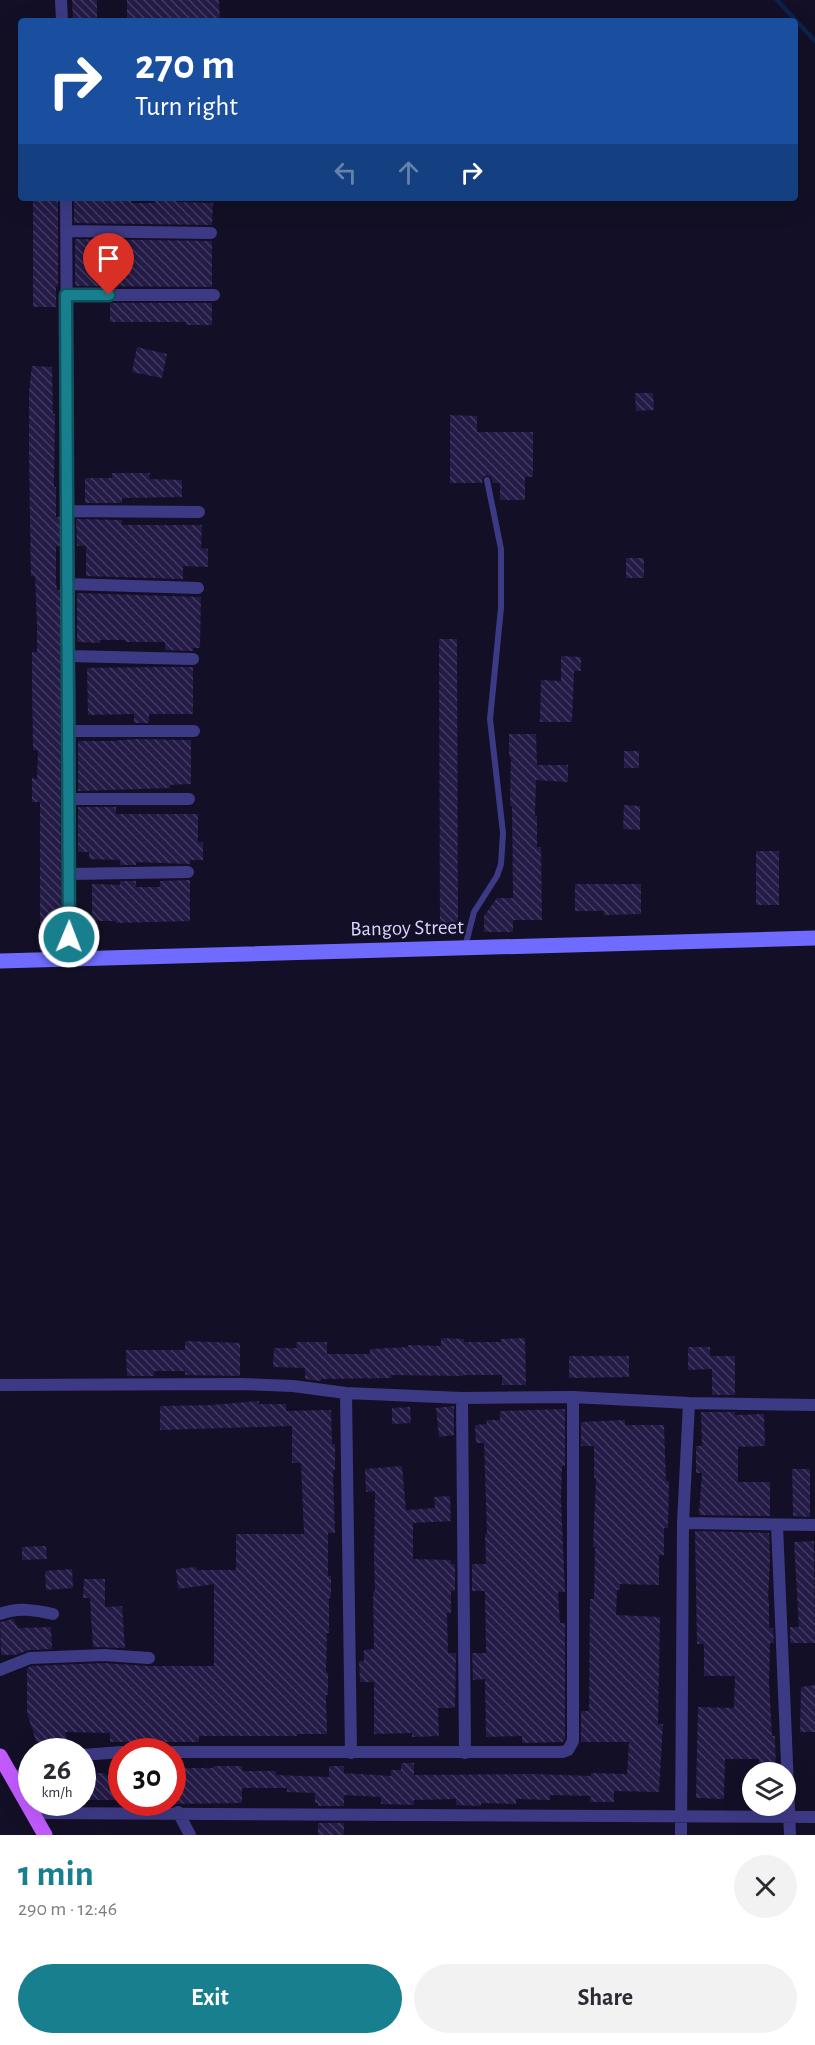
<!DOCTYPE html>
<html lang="en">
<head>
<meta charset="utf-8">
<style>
  :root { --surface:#fff; --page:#f2f2f3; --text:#2b2b33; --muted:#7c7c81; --accent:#187f8f }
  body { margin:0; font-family:"Alegreya Sans",sans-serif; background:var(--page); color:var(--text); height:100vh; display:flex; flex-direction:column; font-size:22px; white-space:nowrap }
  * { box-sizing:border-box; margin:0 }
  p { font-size:20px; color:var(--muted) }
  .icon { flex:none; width:33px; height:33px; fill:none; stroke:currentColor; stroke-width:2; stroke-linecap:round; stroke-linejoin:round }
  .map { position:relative; height:1835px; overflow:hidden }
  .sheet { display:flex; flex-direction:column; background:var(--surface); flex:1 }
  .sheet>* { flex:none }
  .banner { position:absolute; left:18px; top:18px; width:780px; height:183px; border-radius:6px; box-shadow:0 6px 24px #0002; background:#1a4fa0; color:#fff; overflow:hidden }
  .controls { position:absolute; left:742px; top:1762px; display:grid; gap:12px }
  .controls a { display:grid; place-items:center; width:54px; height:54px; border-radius:50%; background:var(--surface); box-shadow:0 6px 24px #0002; font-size:30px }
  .speed { position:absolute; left:18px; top:1738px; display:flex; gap:12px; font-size:30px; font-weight:700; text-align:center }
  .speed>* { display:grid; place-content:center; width:78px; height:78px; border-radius:50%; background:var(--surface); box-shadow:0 6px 24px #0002; line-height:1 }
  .speed small { font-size:15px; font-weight:400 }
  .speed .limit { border:9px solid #d22; background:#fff; color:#111 }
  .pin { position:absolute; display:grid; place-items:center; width:51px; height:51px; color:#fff; margin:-62px -26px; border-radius:50% 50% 50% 0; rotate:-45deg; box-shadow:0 0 6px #0007 }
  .pin .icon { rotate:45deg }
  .me { position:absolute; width:66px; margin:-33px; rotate:1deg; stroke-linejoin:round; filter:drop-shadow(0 0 4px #0008) }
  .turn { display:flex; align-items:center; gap:21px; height:126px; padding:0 18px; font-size:27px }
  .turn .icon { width:78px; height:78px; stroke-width:2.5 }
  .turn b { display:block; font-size:42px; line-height:51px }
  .lanes { display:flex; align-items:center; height:57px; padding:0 18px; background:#0003; justify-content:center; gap:30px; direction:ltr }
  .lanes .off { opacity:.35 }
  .round { display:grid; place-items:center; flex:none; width:63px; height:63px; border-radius:32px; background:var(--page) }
  .summary { display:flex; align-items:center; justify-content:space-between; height:102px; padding:0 18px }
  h1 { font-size:36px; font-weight:700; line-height:45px; color:var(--accent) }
  .primary-button { display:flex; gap:12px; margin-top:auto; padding:12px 18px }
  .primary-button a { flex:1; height:69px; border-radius:36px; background:var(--accent); color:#fff; font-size:24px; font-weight:700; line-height:69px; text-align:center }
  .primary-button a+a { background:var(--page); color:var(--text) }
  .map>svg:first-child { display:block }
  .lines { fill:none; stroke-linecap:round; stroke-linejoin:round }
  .stream { stroke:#0c2248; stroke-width:4.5 }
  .building { fill:url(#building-back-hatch) }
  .lane { stroke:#3d3a85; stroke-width:6 }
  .street { stroke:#3d3a85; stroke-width:12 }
  .secondary { stroke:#6f6bff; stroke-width:15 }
  .primary { stroke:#c25bff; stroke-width:15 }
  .route-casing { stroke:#10535d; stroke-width:15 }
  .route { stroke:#187f8f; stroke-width:10 }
  .labels { text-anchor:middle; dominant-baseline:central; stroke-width:5; stroke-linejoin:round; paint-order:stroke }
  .street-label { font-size:21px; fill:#d9d4ff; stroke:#130f26 }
</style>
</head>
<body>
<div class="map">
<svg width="815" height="1835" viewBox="0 0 815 1835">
  <defs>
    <pattern id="building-back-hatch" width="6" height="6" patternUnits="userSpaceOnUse" patternTransform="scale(1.5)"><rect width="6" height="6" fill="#241b47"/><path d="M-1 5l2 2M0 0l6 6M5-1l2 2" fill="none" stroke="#433b63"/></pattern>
  </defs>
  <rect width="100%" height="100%" fill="#130f26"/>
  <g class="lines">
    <path class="stream" d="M777 0 815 41"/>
  </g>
  <path class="building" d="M72 0H97V21H73Z
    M127 0H219L220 21H127Z
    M33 198H58V286H56V307H33Z
    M74 198 131 200V203H155V198H176V202L213 203 212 225 74 223Z
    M75 239 212 241V287L75 286Z
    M110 303H212V325H186V322H110Z
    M137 347 167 354 162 378 132 372Z
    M32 366 52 367 53 414H55L54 487H56V517H60V546H56V583L57 590H60L61 924 40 923V802H32V778L37 779 38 750H33L32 680V652H37V626L35 576H31L29 460V391Z
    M635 393H653L654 410 636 411Z
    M450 415 477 416V432H533V477H525V500H500V483H493L491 477 488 475 483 477 482 483H450Z
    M112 473H150L149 479 182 480V497L122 498V503H85V478H112Z
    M76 519 122 520V525H202L201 548 208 549V567L183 566V579L86 576V546H77Z
    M626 558H644V578H626Z
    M77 593 201 597 200 648H193V651L165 650V642H125V640H100V643L77 642Z
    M439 639H457L458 935H440Z
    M561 656 581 657V671H574L572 722H540L541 680 561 681Z
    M165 667H193V714H149V723H134V714L88 715 87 668Z
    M509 734H536L537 765H568V782L536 780 535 816H537V847H541L542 920H513V932H484V916L497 898H513L512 806H510L511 757H509Z
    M134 739 191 740V784L170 785V788L78 791V741H113Z
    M624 751H639V768H624Z
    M624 805 640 806V830L623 829Z
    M78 807H116V814H198V842H203V860H190V864L136 862V865H120V860L89 859V852H78Z
    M756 851H779V905H756Z
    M190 880V921L116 923V921H92V884L120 885V881H136V887H160V881Z
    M575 884H641V914L604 915V911H575Z
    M441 1338 464 1339V1342H501V1339L525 1338 526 1385H502V1375H463V1376L391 1375V1378L321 1379V1381L305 1379V1368L273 1367 274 1348H297L296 1342H327V1354H370V1349L408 1347V1345L441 1346Z
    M185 1341 240 1343V1376L185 1375V1371H154V1376H127L126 1350H185Z
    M688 1347H710V1356H735V1395H712V1369L688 1370Z
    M569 1356H629V1377L569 1378Z
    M259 1401V1404H286V1411L331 1410 332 1444H335V1470H333L335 1533H328V1576H331V1598H329V1633H327L326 1673H328V1695H326L327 1734H297V1736H199V1742H110V1733L65 1732 68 1742 39 1750 27 1713V1668L32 1666 104 1663 148 1666H214V1584L178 1589 176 1569 196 1567 197 1570H236V1534H304L301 1463H292V1426L160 1430V1406L212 1405Z
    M454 1406V1435L439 1437 436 1408Z
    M410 1407 411 1423 392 1424V1408Z
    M565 1409V1466H562L561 1499 565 1592H558L560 1623H565V1739L563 1742 522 1743V1736L486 1737 485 1679 473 1680 472 1653H486L485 1591H472V1564H486L485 1534H487L484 1443H476L475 1425 487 1424 486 1420H500V1411Z
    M701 1412H735V1415L764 1414 765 1446 738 1447V1482H770V1516L699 1515 702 1473H696V1446H702Z
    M625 1420V1425H664L666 1481H669L668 1528H664V1555H659V1585L620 1584V1590H617L616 1615 660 1617 658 1724H663L659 1792 614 1791V1802H590L591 1796 550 1795V1800L516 1799V1804L481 1803V1806L456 1805V1799L414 1800V1805L381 1804V1797L344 1795V1806H318V1803H315V1793L287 1792V1788H242V1803L172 1804V1768H213V1766H242V1771H276V1775L329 1777V1766H344V1773L391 1776V1770H401V1763H414V1775L531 1774 591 1776V1773L627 1774 629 1742H581V1711H589L590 1599H594L595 1547H593L596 1478H594V1446H581V1422Z
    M402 1466 406 1510 435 1508 434 1497 450 1496 451 1521 413 1523V1559L451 1560V1564H455V1591H451V1613H447L448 1653H456L455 1708H438L439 1736 412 1737V1733L374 1734V1682H360L359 1661H364V1650L374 1649 373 1591H375L374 1558 375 1491 366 1492 365 1469Z
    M792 1469H810V1517L793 1516Z
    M695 1531 769 1533 770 1559 768 1599H769V1628H773L774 1643H770L769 1682 772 1736H775L776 1773H759V1759H725L724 1799 696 1798 698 1707 734 1708 735 1676H704V1644H697Z
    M814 1541 815 1643H790V1627H799L794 1542Z
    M46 1546 47 1559 22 1560V1547Z
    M72 1569 73 1588 46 1590 45 1571Z
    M84 1579H105V1607L122 1606 125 1648 93 1647 90 1598H83Z
    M13 1619 18 1628 51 1627 52 1649 29 1650 15 1655H1L0 1622Z
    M815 1685V1732H800L801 1687Z
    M85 1773H105V1775L122 1776V1800H85Z
    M318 1823H344V1835H318Z"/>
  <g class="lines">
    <path class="lane" d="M465 947 474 912 497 876 501 864 503 833 490 719 501 608V549L487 480"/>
    <path class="street" d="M61 0 62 21
      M66 198 70 799 69 958
      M66 231 211 233
      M66 295H214
      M68 511 199 512
      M68 584 198 588
      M69 656 193 659
      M69 731H194
      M70 799H189
      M70 874 188 872
      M0 1385 241 1384 293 1386 346 1393 462 1398 573 1397 689 1403 815 1405
      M346 1393 351 1753
      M462 1398 465 1753
      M683 1523 815 1525
      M777 1525 790 1835
      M0 1614C18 1607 35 1610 53 1614
      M0 1670 30 1658 104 1655 149 1658
      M172 1752H562L568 1750 573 1741V1397
      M82 1755 122 1752
      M12 1778 32 1771
      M178 1812 190 1835
      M33 1813 815 1817
      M681 1835 683 1523 689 1403"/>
    <path class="secondary" d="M0 961 815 938"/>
    <path class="primary" d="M0 1756 45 1835"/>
  </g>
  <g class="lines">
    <defs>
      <path id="route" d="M69 937 66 295H109"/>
    </defs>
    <use href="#route" class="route-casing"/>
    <use href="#route" class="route"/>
  </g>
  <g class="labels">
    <g class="street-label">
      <text transform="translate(407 928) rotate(-1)">Bangoy Street</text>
    </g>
  </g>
</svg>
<div class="controls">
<a><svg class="icon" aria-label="layers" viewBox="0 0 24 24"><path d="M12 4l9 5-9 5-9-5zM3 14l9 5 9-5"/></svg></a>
</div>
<div class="speed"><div>26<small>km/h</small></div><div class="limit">30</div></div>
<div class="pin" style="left:109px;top:295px;background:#d93025"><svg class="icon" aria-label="arrive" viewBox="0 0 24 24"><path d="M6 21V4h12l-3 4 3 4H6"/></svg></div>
<svg class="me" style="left:69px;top:937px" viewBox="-20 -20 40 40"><circle r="17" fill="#187f8f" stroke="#fff" stroke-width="3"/><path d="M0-11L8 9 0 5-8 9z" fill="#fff"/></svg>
<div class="banner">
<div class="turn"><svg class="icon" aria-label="right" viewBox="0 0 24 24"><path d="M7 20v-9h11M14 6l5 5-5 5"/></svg><div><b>270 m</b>Turn right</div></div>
<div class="lanes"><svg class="icon off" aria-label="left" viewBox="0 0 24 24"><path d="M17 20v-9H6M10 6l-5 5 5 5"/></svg><svg class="icon off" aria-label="ahead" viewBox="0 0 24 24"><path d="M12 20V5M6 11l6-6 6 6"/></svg><svg class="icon" aria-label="right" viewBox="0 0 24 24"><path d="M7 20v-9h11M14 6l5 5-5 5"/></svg></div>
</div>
</div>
<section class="sheet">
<div class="summary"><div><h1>1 min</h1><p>290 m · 12:46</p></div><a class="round"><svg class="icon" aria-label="close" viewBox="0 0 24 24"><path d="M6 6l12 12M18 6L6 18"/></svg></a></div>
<div class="primary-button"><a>Exit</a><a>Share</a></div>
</section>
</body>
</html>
